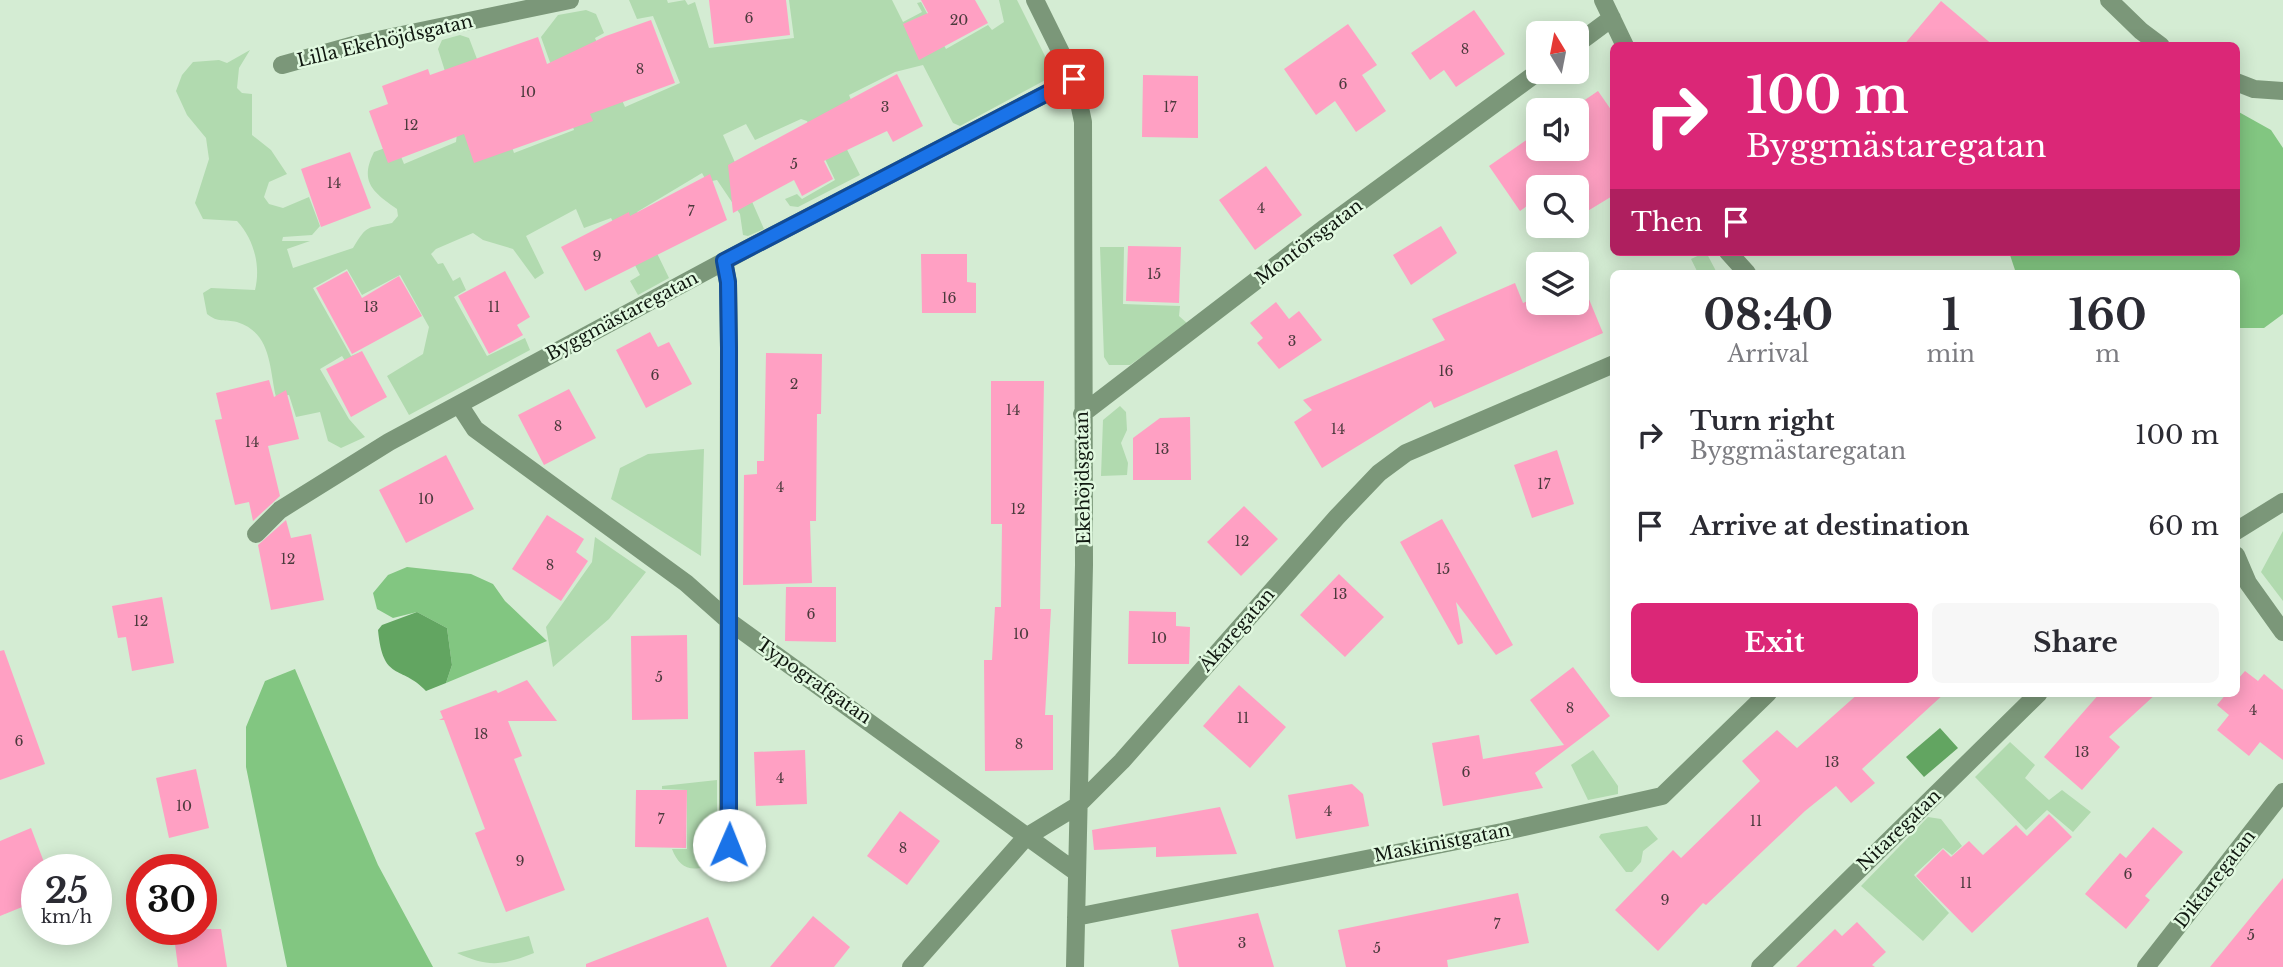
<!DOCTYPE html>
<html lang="en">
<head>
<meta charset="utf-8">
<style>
  :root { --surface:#fff; --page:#f7f7f7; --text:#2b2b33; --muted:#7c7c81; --accent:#db2777 }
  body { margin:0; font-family:"Libre Baskerville",serif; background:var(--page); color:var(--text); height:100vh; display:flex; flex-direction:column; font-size:26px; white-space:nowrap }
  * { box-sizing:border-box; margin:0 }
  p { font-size:23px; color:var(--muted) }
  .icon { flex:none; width:38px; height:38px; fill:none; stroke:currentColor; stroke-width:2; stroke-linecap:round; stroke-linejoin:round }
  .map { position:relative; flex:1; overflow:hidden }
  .sheet { position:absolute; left:1610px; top:270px; width:630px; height:427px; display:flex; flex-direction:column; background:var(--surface); border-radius:10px; box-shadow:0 4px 18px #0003 }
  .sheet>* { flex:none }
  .top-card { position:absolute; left:1610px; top:42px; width:630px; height:214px; border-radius:10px; box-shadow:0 4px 18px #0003; background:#db2777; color:#fff; overflow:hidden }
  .needle { width:46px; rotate:350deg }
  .fabs { position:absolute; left:1526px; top:21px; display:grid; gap:14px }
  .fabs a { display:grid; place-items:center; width:63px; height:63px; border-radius:10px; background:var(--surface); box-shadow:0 4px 18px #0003; font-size:35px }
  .speed { position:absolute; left:21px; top:854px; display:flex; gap:14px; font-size:35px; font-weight:700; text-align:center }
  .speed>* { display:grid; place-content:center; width:91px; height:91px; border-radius:50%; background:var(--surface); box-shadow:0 4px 18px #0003; line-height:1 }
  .speed small { font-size:18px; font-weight:400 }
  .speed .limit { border:10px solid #d22; background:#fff; color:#111 }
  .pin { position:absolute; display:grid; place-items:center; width:60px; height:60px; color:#fff; margin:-30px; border-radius:14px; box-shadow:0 4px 10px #0006 }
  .me { position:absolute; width:77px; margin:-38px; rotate:1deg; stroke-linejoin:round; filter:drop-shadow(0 0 5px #0008) }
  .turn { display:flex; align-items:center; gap:24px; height:147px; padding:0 21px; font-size:32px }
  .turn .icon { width:91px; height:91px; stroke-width:2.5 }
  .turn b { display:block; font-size:49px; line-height:60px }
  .then { display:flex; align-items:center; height:66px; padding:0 21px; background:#0003; gap:14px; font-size:26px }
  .eta { display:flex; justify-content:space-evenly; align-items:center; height:119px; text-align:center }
  .eta b { font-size:42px; font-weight:700; line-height:49px }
  .cta { display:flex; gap:14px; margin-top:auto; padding:14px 21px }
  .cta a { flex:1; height:80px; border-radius:10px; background:var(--accent); color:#fff; font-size:28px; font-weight:700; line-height:80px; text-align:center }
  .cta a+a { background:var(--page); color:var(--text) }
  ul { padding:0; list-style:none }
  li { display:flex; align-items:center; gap:21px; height:91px; padding:0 21px }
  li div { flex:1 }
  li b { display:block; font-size:26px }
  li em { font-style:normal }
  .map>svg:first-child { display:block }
  .green { fill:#b1daaf }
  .forest { fill:#82c681 }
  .water { fill:#62a561 }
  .building { fill:#ffa0c3 }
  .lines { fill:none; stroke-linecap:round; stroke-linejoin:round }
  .minor { stroke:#7b9779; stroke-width:18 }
  .route-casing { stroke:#114b97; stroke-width:18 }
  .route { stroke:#1a73e8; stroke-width:12 }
  .labels { text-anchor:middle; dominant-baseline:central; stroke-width:5; stroke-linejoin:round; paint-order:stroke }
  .number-label { font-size:14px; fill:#4c3a3d }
  .street-label { font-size:18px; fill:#101810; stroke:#e1f9e0 }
</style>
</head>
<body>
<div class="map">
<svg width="2283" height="967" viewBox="0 0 2283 967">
  <rect width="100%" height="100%" fill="#d4ecd3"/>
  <path class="green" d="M629 0H667L668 3 685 0 688 5 695 2 709 48 794 38 789 0H892L903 22 922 12 917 3 921 2 946 49 988 25 992 30 1004 22 999 0H1017L1053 72 1051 77 960 126 953 123 923 65 895 72 849 95 857 115 837 130 860 175 798 207 790 206 785 199 797 194 802 199 835 180 807 121 801 119 755 140 746 124 723 135 764 229 748 236 743 235 740 214 717 180 707 182 702 173 637 212 669 278 638 295 630 281 640 275 611 218 584 228 576 209 526 236 544 273 535 279 513 249 483 240 473 233 436 249 431 254 438 264 443 263 453 281 460 277 466 290 454 297 487 356 525 338 530 350 409 415 387 376 423 354 429 327 400 275 362 295 347 269 313 288 351 356 361 352 365 358 349 367 342 356 320 369 349 419 365 437 341 448 328 441 320 412 296 417 289 395 276 397C269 368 272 333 237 322 225 319 218 323 207 314L203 293 211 288 255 290C261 266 254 239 237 221L203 219 195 203 209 159 206 138 187 115 176 91 182 75 193 62 219 60 227 63 250 50 239 68 237 88 242 93 252 94V135L271 150 287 174 269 182 264 197 269 204 283 208 309 197 320 226 312 235 283 237 282 241H310L287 249 293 268 353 248C368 223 367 229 392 223L398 216 397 209C373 192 359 182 374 152L396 144 404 164 456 142 459 116 438 49 442 40 460 35 469 38 477 59H482L514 153 574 130 541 37 558 15 586 10 596 14 604 33 595 38 625 107 680 83 653 16 637 19Z
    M1100 247H1124L1123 304 1180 306 1179 316 1188 324 1130 365H1109L1104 357Z
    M1706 252 1717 273H1698L1691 259Z
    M1120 406 1126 412 1127 430 1121 443 1128 463 1127 475 1101 476 1103 420Z
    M704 449 701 556 611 499 620 468 648 454Z
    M2283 531V601L2261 572Z
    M595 537 646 572 609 619 553 667 546 627 592 562Z
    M2010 742 2035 765 2025 778 2049 800 2062 790 2091 812 2073 832 2047 810 2026 830 1975 777Z
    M1593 750 1618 786V794L1588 800 1571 765Z
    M717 780V835L704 867C688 872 678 865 672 849H687V790L662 789V786Z
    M1928 817 1941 819 1962 846 1952 855 1943 848 1914 875 1949 913 1923 941 1861 886Z
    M1647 826 1658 839 1643 851 1641 862 1632 872H1626L1599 837 1601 834Z
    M529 936 534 953C501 966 488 967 457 953Z"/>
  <path class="forest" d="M2237 111 2271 130 2283 148V314L2264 328H2237L2236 273H2016L2009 252H2236Z
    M407 567 471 574 493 584 505 601 547 641 446 683 452 665 447 628 417 612 393 618 377 609 373 593 388 575Z
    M295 669 378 865 433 967H287L246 767V727L265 681Z"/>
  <path class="water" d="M417 612 447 628 452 665 446 683 426 691C401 664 383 683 378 630L382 625Z
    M1940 728 1958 748 1924 777 1906 757Z"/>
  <path class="building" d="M709 0H786L790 35 714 44Z
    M921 0H975L988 23 919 60 903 24 928 13Z
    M1941 1 1994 46H1903Z
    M1474 10 1505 54 1456 87 1444 70 1430 80 1411 53Z
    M651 20 675 83 590 114 593 121 474 163 464 134 388 163 369 111 388 104 382 86 428 69 430 75 538 37 547 64 606 36Z
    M1348 24 1377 65 1362 75 1386 111 1356 132 1335 101 1316 115 1284 69Z
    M897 74 923 126 893 142 887 131 824 161 833 179 802 196 794 180 733 213 728 165Z
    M1143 75 1198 76V138L1142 137Z
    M1598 91 1614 114V195L1586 212 1577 195V187H1573L1568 178 1555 187H1538V198L1520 211 1489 166 1538 132V149H1577V110H1570Z
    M350 152 371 208 321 227 301 169Z
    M1266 166 1302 215 1255 250 1219 200Z
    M710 174 727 220 585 291 561 247 629 212 630 216Z
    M1441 226 1457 253 1411 285 1393 255Z
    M1128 246 1181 247 1179 303 1126 301Z
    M921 254H967V282L976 283V313H922Z
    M347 271 362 298 399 276 422 316 352 354 316 288Z
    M505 271 530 317 517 325 523 335 489 354 458 296Z
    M1581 280 1603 333 1434 408 1431 401 1322 468 1294 422 1312 410 1303 400 1445 340 1432 319 1515 283 1523 303 1538 297V303H1577V281Z
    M1276 302 1289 319 1299 311 1322 340 1279 369 1257 343 1263 338 1250 323Z
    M650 332 658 347 669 342 692 384 646 408 616 350Z
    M362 351 387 397 351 417 326 369Z
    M766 353 822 354 821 414H817L816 521H810L812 583 743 585 744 475 757 474V461H764Z
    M269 380 274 397 286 390 299 439 268 446 280 496 253 521 249 502 235 505 215 420 222 419 216 393Z
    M991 381H1044L1040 609H1051L1045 715H1053V770L985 771 984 660H992L995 607H1001L1002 524H991Z
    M569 389 596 438 544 465 518 415Z
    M1190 417 1191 480H1133V438L1160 418Z
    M1557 450 1574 504 1532 518 1514 465Z
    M446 455 474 509 406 543 379 490Z
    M1244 506 1278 539 1241 576 1207 542Z
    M547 515 584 539 576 552 588 561 561 601 512 569Z
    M1442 519 1513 645 1496 655 1456 602 1463 643 1458 645 1400 542Z
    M286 520 291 538 311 534 324 600 271 610 258 545Z
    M1339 574 1384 617 1345 657 1300 615Z
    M786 587H836V642L785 641Z
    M162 597 174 663 132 671 126 637 118 638 112 606Z
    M1129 611 1176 612V626L1190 627 1189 664H1128Z
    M687 635 688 719 632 720 631 636Z
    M4 650 45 764 0 780V651Z
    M1573 667 1610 716 1535 773 1543 788 1443 806 1432 743 1479 735 1483 759 1564 745 1530 700Z
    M2245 671 2258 681 2264 674 2283 690V760L2260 742 2249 756 2217 730 2229 715 2217 705 2227 693H2236V681Z
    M527 680 557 721H508L522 756 514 759 565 890 506 912 475 833 485 829 444 720H439L443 718 440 711 496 690 498 693Z
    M1239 685 1286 727 1250 768 1203 726Z
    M1859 693H1945L1862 769 1875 783 1851 803 1836 786 1805 811 1706 905 1703 903 1658 951 1615 910 1673 850 1681 858 1760 781 1742 761 1777 730 1797 748Z
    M2100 693H2157L2109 737 2120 747 2082 790 2044 757Z
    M805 750 807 804 756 806 754 752Z
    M196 769 209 828 169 838 156 778Z
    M1352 784 1363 794 1369 826 1296 839 1288 795Z
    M636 790H687L686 848 635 847Z
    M1220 807 1237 854 1156 857V847L1094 850 1092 830Z
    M900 811 940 841 907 885 867 856Z
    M2049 814 2072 837 1972 933 1916 876 1943 849 1951 857 1969 841 1983 855 2016 825 2027 836Z
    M2153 827 2183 852 2145 896 2150 900 2126 929 2085 894 2120 853 2126 858Z
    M31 828 47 870H37V901L0 916V841Z
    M2283 878V967H2210Z
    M1518 893 1529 943 1447 960 1448 967H1346L1338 930Z
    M1258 913 1274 967H1179L1171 930Z
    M813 916 850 947 834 967H770Z
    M708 917 727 967H586V964Z
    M1857 922 1886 952 1872 965 1875 967H1796L1835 929 1842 936Z
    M173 929H221L227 967H178Z"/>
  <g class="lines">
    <path class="minor" d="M1035 0 1074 79 1083 122 1084 565 1075 967
      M1603 0 1625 46
      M2109 0 2141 31 2161 46
      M1577 44 1612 18
      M282 65 354 45 570 0
      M2236 82 2254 89 2283 91
      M1728 252 1747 273
      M724 261 728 283 729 348 728 873
      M460 406 475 429 686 583 730 622 1076 872
      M1082 414 1326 227 1538 72
      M2236 531 2283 502
      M256 534 280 510 389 442 747 249 1074 79
      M2236 555 2248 583 2283 632
      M1076 917 1502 832 1662 796 1768 693
      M911 967 1026 837 1077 806 1122 761 1337 517 1379 473 1406 453 1614 364
      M1760 967 2039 693
      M2146 967 2283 792"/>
  </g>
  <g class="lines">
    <defs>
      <path id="route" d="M729 845V348L728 282 724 261 1074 79"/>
    </defs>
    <use href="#route" class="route-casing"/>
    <use href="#route" class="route"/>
  </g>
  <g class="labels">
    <g class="number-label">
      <text x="749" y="18">6</text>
      <text x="959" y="20">20</text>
      <text x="1465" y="49">8</text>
      <text x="640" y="69">8</text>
      <text x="1343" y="84">6</text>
      <text x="528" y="92">10</text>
      <text x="885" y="107">3</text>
      <text x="1170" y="107">17</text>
      <text x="411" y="125">12</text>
      <text x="794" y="164">5</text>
      <text x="334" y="183">14</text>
      <text x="1261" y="208">4</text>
      <text x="691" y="211">7</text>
      <text x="597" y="256">9</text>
      <text x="1154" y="274">15</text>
      <text x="949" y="298">16</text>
      <text x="371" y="307">13</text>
      <text x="494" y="307">11</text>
      <text x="1292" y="341">3</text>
      <text x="1446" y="371">16</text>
      <text x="655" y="375">6</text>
      <text x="794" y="384">2</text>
      <text x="1013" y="410">14</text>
      <text x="558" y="426">8</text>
      <text x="1338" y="429">14</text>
      <text x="252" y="442">14</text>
      <text x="1162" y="449">13</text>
      <text x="1544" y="484">17</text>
      <text x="780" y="487">4</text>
      <text x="426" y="499">10</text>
      <text x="1018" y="509">12</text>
      <text x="1242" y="541">12</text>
      <text x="288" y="559">12</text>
      <text x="550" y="565">8</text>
      <text x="1443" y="569">15</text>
      <text x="1340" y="594">13</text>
      <text x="811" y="614">6</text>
      <text x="141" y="621">12</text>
      <text x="1021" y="634">10</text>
      <text x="1159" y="638">10</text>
      <text x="659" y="677">5</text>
      <text x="1570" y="708">8</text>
      <text x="2253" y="710">4</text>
      <text x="1243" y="718">11</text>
      <text x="481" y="734">18</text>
      <text x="19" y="741">6</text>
      <text x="1019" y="744">8</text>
      <text x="2082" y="752">13</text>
      <text x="1832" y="762">13</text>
      <text x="1466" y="772">6</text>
      <text x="780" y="778">4</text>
      <text x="184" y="806">10</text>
      <text x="1328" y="811">4</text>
      <text x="661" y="819">7</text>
      <text x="1756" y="821">11</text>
      <text x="903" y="848">8</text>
      <text x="520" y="861">9</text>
      <text x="2128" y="874">6</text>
      <text x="1966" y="883">11</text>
      <text x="1665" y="900">9</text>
      <text x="1497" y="924">7</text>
      <text x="2251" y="935">5</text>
      <text x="1242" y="943">3</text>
      <text x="1377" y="948">5</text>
    </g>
    <g class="street-label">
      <text transform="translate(385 41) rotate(-13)">Lilla Ekehöjdsgatan</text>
      <text transform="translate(1309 242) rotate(-37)">Montörsgatan</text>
      <text transform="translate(622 316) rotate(-28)">Byggmästaregatan</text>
      <text transform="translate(1083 478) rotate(-91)">Ekehöjdsgatan</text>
      <text transform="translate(1237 630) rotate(-49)">Åkaregatan</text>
      <text transform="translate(814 681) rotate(35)">Typografgatan</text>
      <text transform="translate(1899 830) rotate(-44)">Nitaregatan</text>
      <text transform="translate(1442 843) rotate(-11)">Maskinistgatan</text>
      <text transform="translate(2215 879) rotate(-52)">Diktaregatan</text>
    </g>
  </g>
</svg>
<div class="fabs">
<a><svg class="needle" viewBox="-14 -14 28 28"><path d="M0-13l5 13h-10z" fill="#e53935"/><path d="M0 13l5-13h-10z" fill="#7c7c81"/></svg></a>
<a><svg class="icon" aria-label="sound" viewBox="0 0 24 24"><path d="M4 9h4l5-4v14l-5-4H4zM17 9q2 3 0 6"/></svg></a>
<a><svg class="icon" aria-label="search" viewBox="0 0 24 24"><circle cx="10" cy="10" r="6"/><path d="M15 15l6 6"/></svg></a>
<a><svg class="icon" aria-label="layers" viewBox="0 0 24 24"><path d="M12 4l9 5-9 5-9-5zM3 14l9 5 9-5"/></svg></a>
</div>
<div class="speed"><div>25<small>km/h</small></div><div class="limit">30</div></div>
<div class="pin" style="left:1074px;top:79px;background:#d93025"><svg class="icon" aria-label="arrive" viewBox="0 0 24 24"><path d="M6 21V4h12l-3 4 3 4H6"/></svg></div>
<svg class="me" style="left:729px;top:845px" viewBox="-20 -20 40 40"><circle r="19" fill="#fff"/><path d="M0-13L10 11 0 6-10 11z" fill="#1a73e8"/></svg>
<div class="top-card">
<div class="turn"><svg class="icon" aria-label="right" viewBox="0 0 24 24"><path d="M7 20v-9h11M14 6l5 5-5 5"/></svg><div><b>100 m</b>Byggmästaregatan</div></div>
<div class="then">Then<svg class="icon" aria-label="arrive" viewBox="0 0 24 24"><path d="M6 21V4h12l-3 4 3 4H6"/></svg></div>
</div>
<section class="sheet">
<div class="eta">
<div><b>08:40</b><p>Arrival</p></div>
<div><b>1</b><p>min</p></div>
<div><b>160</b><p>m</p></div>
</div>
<ul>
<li><svg class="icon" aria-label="right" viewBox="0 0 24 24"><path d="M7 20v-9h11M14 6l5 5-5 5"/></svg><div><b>Turn right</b><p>Byggmästaregatan</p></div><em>100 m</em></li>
<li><svg class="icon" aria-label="arrive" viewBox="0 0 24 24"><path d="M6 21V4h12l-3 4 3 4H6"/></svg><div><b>Arrive at destination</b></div><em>60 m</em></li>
</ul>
<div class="cta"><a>Exit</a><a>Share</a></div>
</section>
</div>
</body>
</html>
